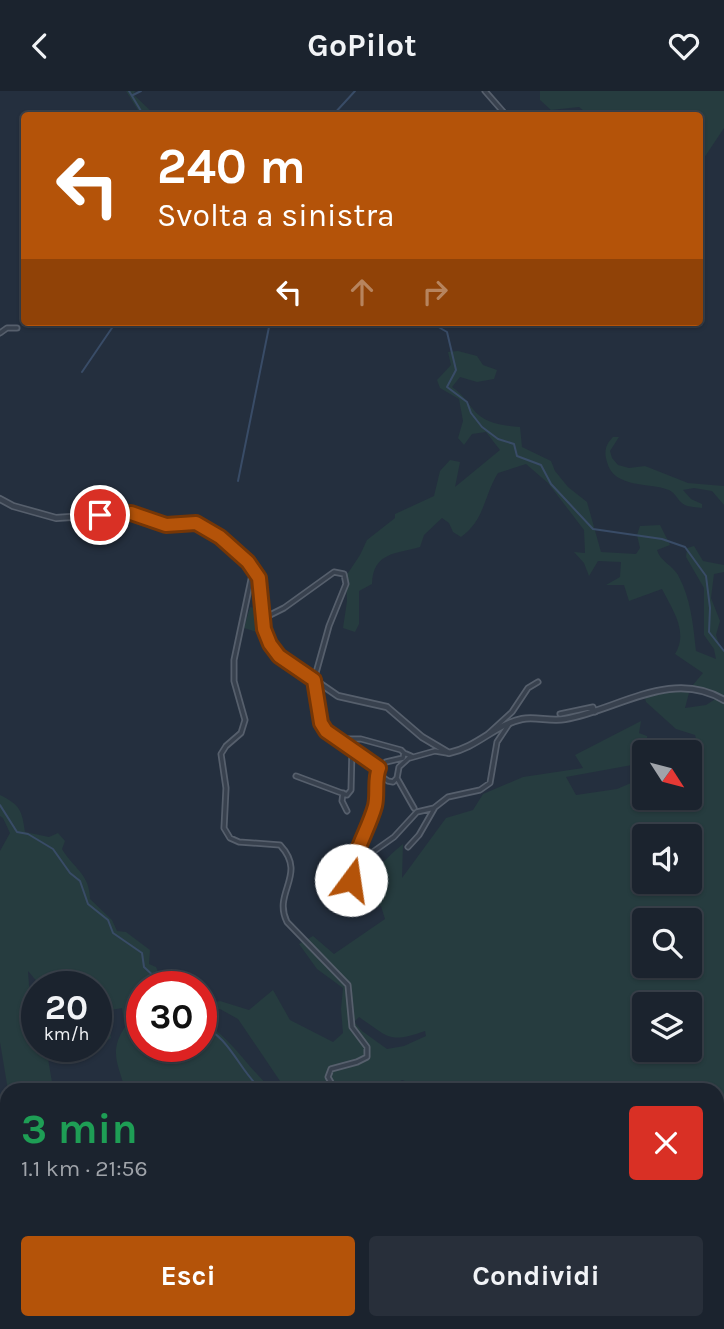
<!DOCTYPE html>
<html lang="it">
<head>
<meta charset="utf-8">
<style>
  :root { --surface:#1b232e; --page:#282f3a; --text:#f1f3f6; --muted:#a0a4aa; --line:#39404a; --accent:#b45309 }
  body { margin:0; font-family:Karla,sans-serif; background:var(--page); color:var(--text); height:100vh; display:flex; flex-direction:column; font-size:26px; white-space:nowrap }
  * { box-sizing:border-box; margin:0 }
  p { font-size:23px; color:var(--muted) }
  .icon { flex:none; width:38px; height:38px; fill:none; stroke:currentColor; stroke-width:2; stroke-linecap:round; stroke-linejoin:round }
  .map { position:relative; flex:1; overflow:hidden }
  .details { position:absolute; left:0px; top:992px; width:724px; height:247px; display:flex; flex-direction:column; background:var(--surface); border-radius:21px 21px 0 0; box-shadow:0 2px 5px #0004,0 0 0 2px var(--line) }
  .details>* { flex:none }
  .hud { position:absolute; left:21px; top:21px; width:682px; height:214px; border-radius:7px; box-shadow:0 2px 5px #0004,0 0 0 2px var(--line); background:#b45309; color:#fff; overflow:hidden }
  .needle { width:46px; rotate:126deg }
  .tools { position:absolute; left:632px; top:649px; display:grid; gap:14px }
  .tools a { display:grid; place-items:center; width:70px; height:70px; border-radius:7px; background:var(--surface); box-shadow:0 2px 5px #0004,0 0 0 2px var(--line); font-size:35px }
  .speed { position:absolute; left:21px; top:880px; display:flex; gap:14px; font-size:35px; font-weight:700; text-align:center }
  .speed>* { display:grid; place-content:center; width:91px; height:91px; border-radius:50%; background:var(--surface); box-shadow:0 2px 5px #0004,0 0 0 2px var(--line); line-height:1 }
  .speed small { font-size:18px; font-weight:400 }
  .speed .limit { border:10px solid #d22; background:#fff; color:#111 }
  .pin { position:absolute; display:grid; place-items:center; width:60px; height:60px; color:#fff; margin:-30px; border:4px solid #fff; border-radius:50%; box-shadow:0 2px 7px #0007 }
  .me { position:absolute; width:77px; margin:-38px; rotate:14deg; stroke-linejoin:round; filter:drop-shadow(0 0 5px #0008) }
  .turn { display:flex; align-items:center; gap:24px; height:147px; padding:0 21px; font-size:32px }
  .turn .icon { width:91px; height:91px; stroke-width:2.5 }
  .turn b { display:block; font-size:49px; line-height:60px }
  .lanes { display:flex; align-items:center; height:66px; padding:0 21px; background:#0003; justify-content:center; gap:35px; direction:ltr }
  .lanes .off { opacity:.35 }
  .round { display:grid; place-items:center; flex:none; width:74px; height:74px; border-radius:7px; background:var(--page) }
  .headline { display:flex; align-items:center; justify-content:space-between; height:119px; padding:0 21px }
  h1 { font-size:42px; font-weight:700; line-height:52px; color:#1e9e55 }
  .action { display:flex; gap:14px; margin-top:auto; padding:14px 21px }
  .action a { flex:1; height:80px; border-radius:7px; background:var(--accent); color:#fff; font-size:28px; font-weight:700; line-height:80px; text-align:center }
  .action a+a { background:var(--page); color:var(--text) }
  header { display:flex; justify-content:space-between; align-items:center; height:91px; padding:0 21px; background:var(--surface); font-size:32px; font-weight:700 }
  .map>svg:first-child { display:block }
  .green { fill:#263c3f; fill-rule:evenodd }
  .lines { fill:none; stroke-linecap:round; stroke-linejoin:round }
  .stream { stroke:#394c67; stroke-width:2 }
  .minor-casing { stroke:#565f6c; stroke-width:7 }
  .tertiary-casing { stroke:#565f6c; stroke-width:8 }
  .minor { stroke:#38414e; stroke-width:3.5 }
  .tertiary { stroke:#38414e; stroke-width:4.5 }
  .route-casing { stroke:#753606; stroke-width:18 }
  .route { stroke:#b45309; stroke-width:12 }
</style>
</head>
<body>
<header><svg class="icon" aria-label="back" viewBox="0 0 24 24"><path d="M15 5l-7 7 7 7"/></svg>GoPilot<svg class="icon" aria-label="heart" viewBox="0 0 24 24"><path d="M12 20l-8-8c-3-5 5-10 8-4 3-6 11-1 8 4z"/></svg></header>
<div class="map">
<svg width="724" height="1238" viewBox="0 0 724 1238">
  <rect width="100%" height="100%" fill="#242f3e"/>
  <path class="green" d="M126 0H135L134 4 155 24H141Z
    M540 0H724V37L702 70 700 91V24H589L579 16 551 19 540 9Z
    M458 260 477 265 483 274 497 279 494 288 477 291 460 286 452 296C462 303 465 308 472 317 484 333 502 334 520 336L522 356 551 370 555 380 568 396 587 411 601 461 636 463 640 457 637 444 640 435 660 434 670 454 657 459C660 470 672 474 678 484 691 508 693 533 696 560L716 568 714 558 704 544V497L686 466 687 457 694 455 703 470 724 474V481L714 483 711 507 720 530 716 544 720 556 724 558V607L708 598 692 595 703 582 675 563C689 541 672 518 662 498L629 510 624 494H606L620 486 621 471 598 470 589 485 584 472 574 461 585 462 584 439 548 392 526 373 498 382C484 404 485 429 461 446L453 441 449 432 442 427 424 444 420 456C396 463 373 461 372 493L359 500V533L355 541 343 537 347 510 346 485 360 464 367 449 395 427V423L434 405 440 380 450 369 460 371 455 396 500 359 486 341 472 343 464 354 458 347 463 330 459 308 440 297 437 289 451 274 448 261Z
    M613 346H619L610 360 612 367 618 374 629 377 645 375 688 392 724 395V414L712 400 694 397 683 399 691 408 702 413V417C697 416 689 416 685 414 678 411 676 402 669 399 649 391 614 398 607 371 604 361 605 354 613 346Z
    M250 516 259 518 261 525 257 541 244 537Z
    M682 598H690L685 617 706 614 717 607 724 612V1238H419L408 1232H718V999H486L483 996 456 994 429 999 402 989 388 999H274L280 990 238 928 220 918 201 919V914L220 910 249 919 273 899 290 929 333 951 343 942 341 918 343 897 317 878 299 853 313 845 334 863 385 828 381 815 370 818C367 786 380 772 403 753L402 787 446 727 473 719 483 703 523 686 583 677 575 664 641 630 639 642 647 645V648L637 657 638 664 644 662V707H690V663L694 664 697 652 695 644 676 638 646 611 645 606ZM632 674 636 677 631 692 617 698 576 704 566 686ZM644 746H690V791H644ZM644 830H690V875H644ZM644 914H690V959H644ZM359 926C389 946 388 953 425 940L426 945 404 955 387 958 362 940 354 931Z
    M0 704C20 714 22 719 25 741L49 746 58 742 65 750 62 758C73 777 90 783 90 808L112 829 117 840 126 841 150 859 149 873 156 876 165 896H142V956H201V930C231 945 248 978 273 999H125C119 974 108 961 125 936L122 917 111 919 108 931 111 947 108 949 96 930V896H49L39 893 28 880 29 894 37 924V956H46L52 991 49 999H8L0 951V760L10 742 3 727 0 725Z
    M0 1052 7 1058V1168L0 1166Z
    M31 1232H191L188 1238H45Z"/>
  <g class="lines">
    <path class="stream" d="M129 0 141 20 149 24
      M133 4 141 0
      M333 24 355 0
      M433 231 435 234 447 241 456 279 447 296 467 311 471 322 482 336 498 348 514 353 517 365 541 374 551 393 593 438 662 448 685 456 706 485 710 517 709 541 724 560
      M82 281 116 231
      M238 390 270 231
      M0 714 17 741 28 743 53 758 70 782 80 790 88 813 108 829 113 842 142 862 144 876 157 888 159 896
      M201 936C228 942 241 983 262 999"/>
    <defs>
      <path id="minor" d="M485 0 506 24
        M0 242 7 237H17
        M253 479 234 569V590L245 629 241 642 226 655 221 663 226 697 224 737 230 747 239 751 280 754C308 784 272 801 287 831L348 894 352 936 367 956V966L357 971 331 978 328 986 333 995 343 999H380
        M263 522 268 525 284 517 334 481 344 483 346 493 329 535 314 589 319 623 326 640 378 676
        M560 623 593 616 595 621
        M489 642 512 621 528 597 538 591
        M340 648H361L401 659 404 662 403 667 386 671 379 677
        M404 662 411 665 399 676 397 687 414 717
        M410 667 435 660 447 662
        M379 677 376 689V711L352 776 351 789 354 793 359 791 370 763 394 746 417 721 434 717 448 706 480 699 490 692 497 651 509 633
        M377 682 388 690 393 691 397 687
        M296 685 347 704 351 699 352 658
        M343 702 342 710 347 720
        M408 756 419 744 434 718
        M408 1232 420 1238
        M316 1238 341 1232"/>
      <path id="tertiary" d="M0 408 13 415 56 427 131 422 166 434 196 432 220 446 248 471 259 487 264 538 269 553 280 565 338 605 387 616 422 646 449 662C478 656 494 634 522 628 535 625 551 631 565 628 618 619 671 577 724 609"/>
    </defs>
    <use href="#minor" class="minor-casing"/>
    <use href="#tertiary" class="tertiary-casing"/>
    <use href="#minor" class="minor"/>
    <use href="#tertiary" class="tertiary"/>
  </g>
  <g class="lines">
    <defs>
      <path id="route" d="M100 424 131 422 166 434 196 432 220 446 248 471 259 487 264 538 270 553 279 565 314 589 321 632 326 640 379 677C374 689 378 702 375 715 368 740 352 763 351 789"/>
    </defs>
    <use href="#route" class="route-casing"/>
    <use href="#route" class="route"/>
  </g>
</svg>
<div class="tools">
<a><svg class="needle" viewBox="-14 -14 28 28"><path d="M0-13l5 13h-10z" fill="#e53935"/><path d="M0 13l5-13h-10z" fill="#a0a4aa"/></svg></a>
<a><svg class="icon" aria-label="sound" viewBox="0 0 24 24"><path d="M4 9h4l5-4v14l-5-4H4zM17 9q2 3 0 6"/></svg></a>
<a><svg class="icon" aria-label="search" viewBox="0 0 24 24"><circle cx="10" cy="10" r="6"/><path d="M15 15l6 6"/></svg></a>
<a><svg class="icon" aria-label="layers" viewBox="0 0 24 24"><path d="M12 4l9 5-9 5-9-5zM3 14l9 5 9-5"/></svg></a>
</div>
<div class="speed"><div>20<small>km/h</small></div><div class="limit">30</div></div>
<div class="pin" style="left:100px;top:424px;background:#d93025"><svg class="icon" aria-label="arrive" viewBox="0 0 24 24"><path d="M6 21V4h12l-3 4 3 4H6"/></svg></div>
<svg class="me" style="left:351px;top:789px" viewBox="-20 -20 40 40"><circle r="19" fill="#fff"/><path d="M0-13L10 11 0 6-10 11z" fill="#b45309"/></svg>
<div class="hud">
<div class="turn"><svg class="icon" aria-label="left" viewBox="0 0 24 24"><path d="M17 20v-9H6M10 6l-5 5 5 5"/></svg><div><b>240 m</b>Svolta a sinistra</div></div>
<div class="lanes"><svg class="icon" aria-label="left" viewBox="0 0 24 24"><path d="M17 20v-9H6M10 6l-5 5 5 5"/></svg><svg class="icon off" aria-label="ahead" viewBox="0 0 24 24"><path d="M12 20V5M6 11l6-6 6 6"/></svg><svg class="icon off" aria-label="right" viewBox="0 0 24 24"><path d="M7 20v-9h11M14 6l5 5-5 5"/></svg></div>
</div>
<section class="details">
<div class="headline"><div><h1>3 min</h1><p>1.1 km · 21:56</p></div><a class="round" style="background:#d93025;color:#fff"><svg class="icon" aria-label="close" viewBox="0 0 24 24"><path d="M6 6l12 12M18 6L6 18"/></svg></a></div>
<div class="action"><a>Esci</a><a>Condividi</a></div>
</section>
</div>
</body>
</html>
